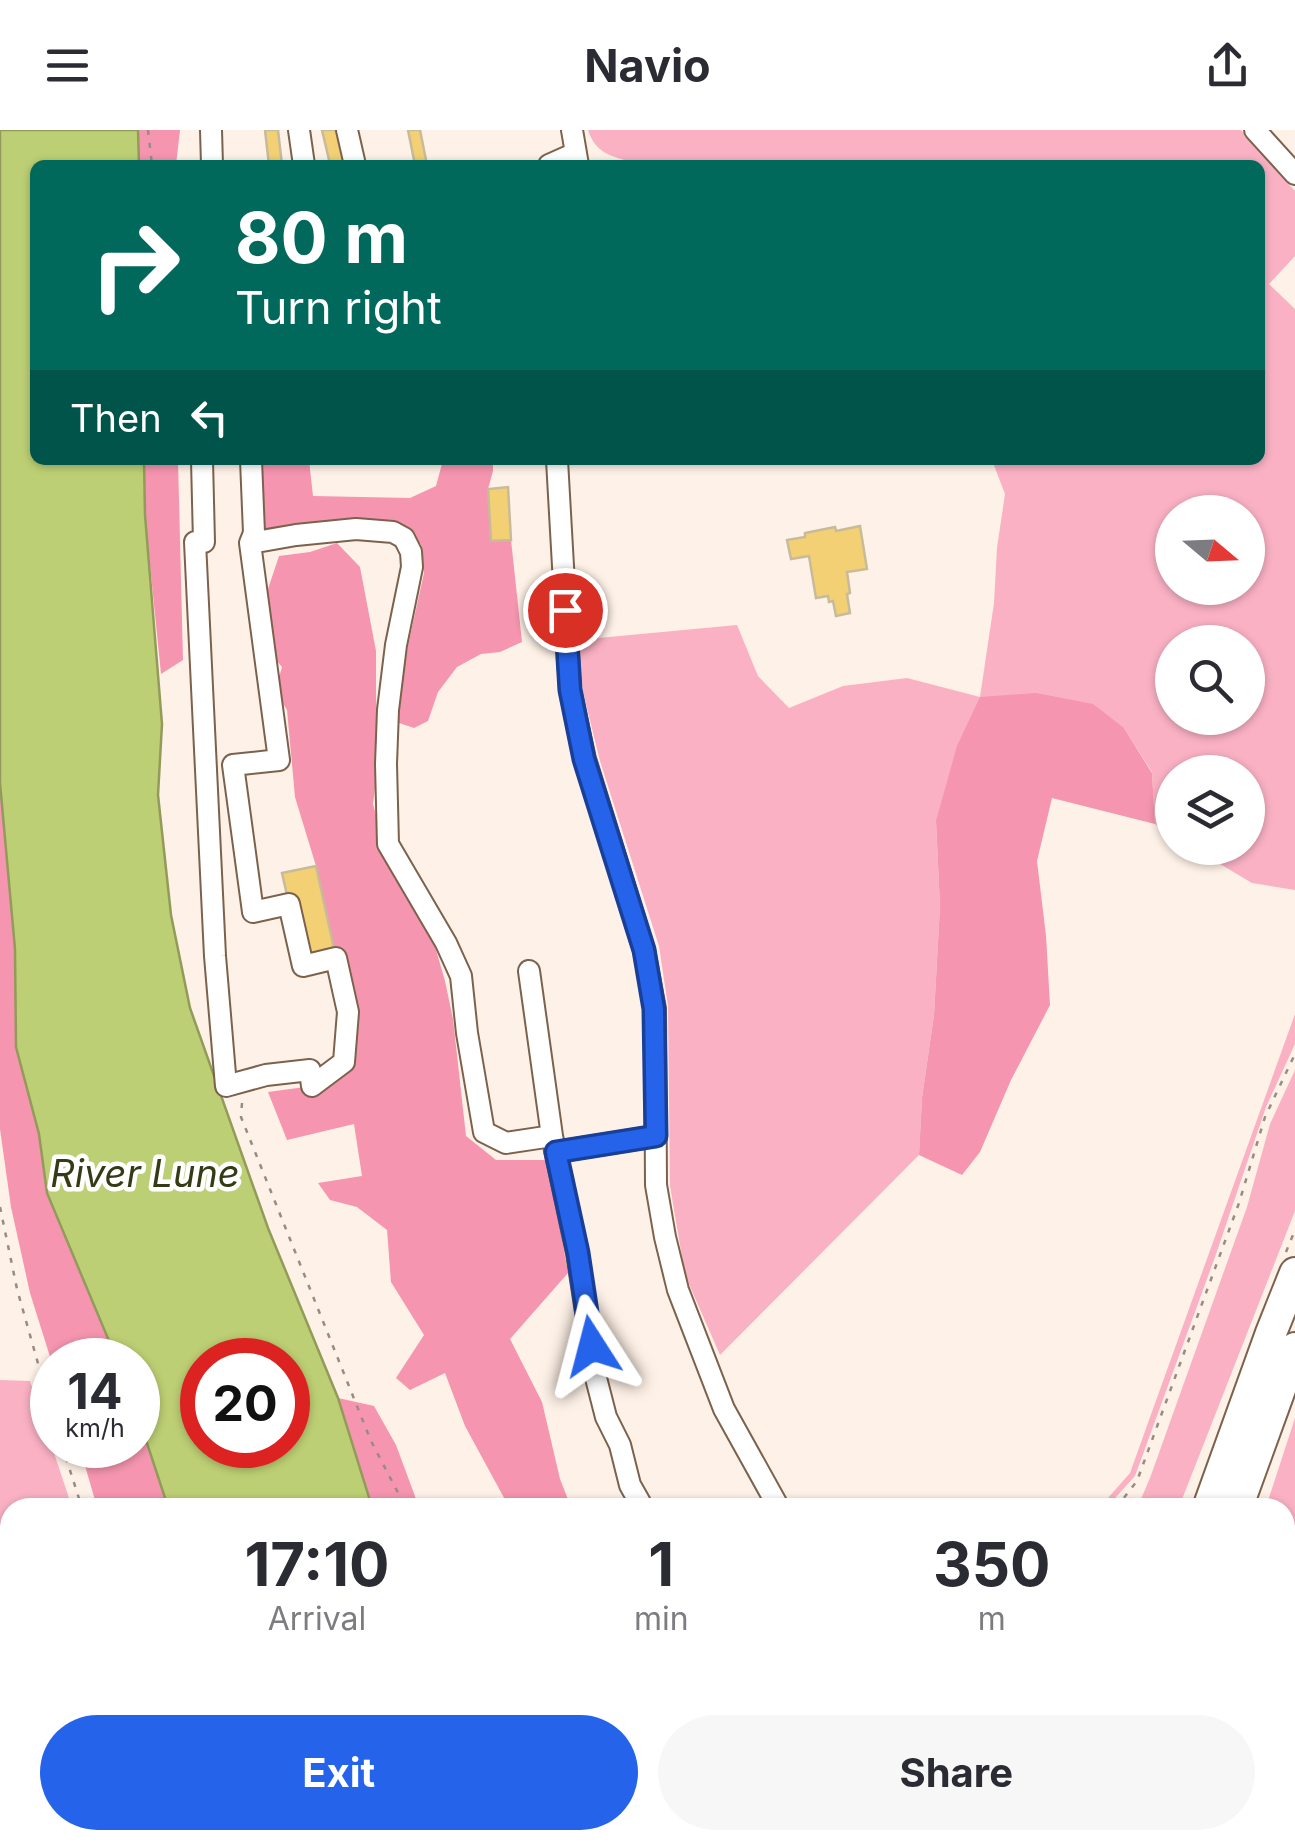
<!DOCTYPE html>
<html lang="en">
<head>
<meta charset="utf-8">
<style>
  :root { --surface:#fff; --page:#f7f7f7; --text:#2b2b33; --muted:#7c7c81; --accent:#2563eb }
  body { margin:0; font-family:Inter,sans-serif; background:var(--page); color:var(--text); height:100vh; display:flex; flex-direction:column; font-size:38px; white-space:nowrap }
  * { box-sizing:border-box; margin:0 }
  p { font-size:32px; color:var(--muted) }
  .icon { flex:none; width:55px; height:55px; fill:none; stroke:currentColor; stroke-width:2; stroke-linecap:round; stroke-linejoin:round }
  .map { position:relative; flex:1; overflow:hidden }
  .side { position:absolute; left:0px; top:1368px; width:1295px; height:352px; display:flex; flex-direction:column; background:var(--surface); border-radius:30px 30px 0 0; box-shadow:0 2px 8px #0004 }
  .side>* { flex:none }
  .banner { position:absolute; left:30px; top:30px; width:1235px; height:305px; border-radius:15px; box-shadow:0 2px 8px #0004; background:#00695c; color:#fff; overflow:hidden }
  .needle { width:65px; rotate:109deg }
  .controls { position:absolute; left:1155px; top:365px; display:grid; gap:20px }
  .controls a { display:grid; place-items:center; width:110px; height:110px; border-radius:50%; background:var(--surface); box-shadow:0 2px 8px #0004; font-size:50px }
  .speed { position:absolute; left:30px; top:1208px; display:flex; gap:20px; font-size:50px; font-weight:700; text-align:center }
  .speed>* { display:grid; place-content:center; width:130px; height:130px; border-radius:50%; background:var(--surface); box-shadow:0 2px 8px #0004; line-height:1 }
  .speed small { font-size:25px; font-weight:400 }
  .speed .limit { border:15px solid #d22; background:#fff; color:#111 }
  .pin { position:absolute; display:grid; place-items:center; width:85px; height:85px; color:#fff; margin:-42px; border:5px solid #fff; border-radius:50%; box-shadow:0 2px 10px #0007 }
  .me { position:absolute; width:110px; margin:-55px; rotate:351deg; stroke-linejoin:round; filter:drop-shadow(0 0 8px #0008) }
  .turn { display:flex; align-items:center; gap:35px; height:210px; padding:0 40px; font-size:45px }
  .turn .icon { width:130px; height:130px; stroke-width:2.5 }
  .turn b { display:block; font-size:70px; line-height:85px }
  .then { display:flex; align-items:center; height:95px; padding:0 40px; background:#0003; gap:20px; font-size:38px }
  .eta { display:flex; justify-content:space-evenly; align-items:center; height:170px; text-align:center }
  .eta b { font-size:60px; font-weight:700; line-height:70px }
  .primary-button { display:flex; gap:20px; margin-top:auto; padding:20px 40px }
  .primary-button a { flex:1; height:115px; border-radius:60px; background:var(--accent); color:#fff; font-size:40px; font-weight:700; line-height:115px; text-align:center }
  .primary-button a+a { background:var(--page); color:var(--text) }
  header { display:flex; justify-content:space-between; align-items:center; height:130px; padding:0 40px; background:var(--surface); font-size:45px; font-weight:700 }
  .map>svg:first-child { display:block }
  .green { fill:#fab1c4; fill-rule:evenodd }
  .forest { fill:#f595b0 }
  .water { fill:#bdcf74; stroke:#929b59; stroke-width:2.5; fill-rule:evenodd }
  .building { fill:#f3d074; stroke:#c8bb9a; stroke-width:2.5 }
  .lines { fill:none; stroke-linecap:round; stroke-linejoin:round }
  .minor-casing { stroke:#7c624c; stroke-width:24 }
  .highway-casing { stroke:#7c624c; stroke-width:34 }
  .path { stroke:#988c82; stroke-width:2.5; stroke-dasharray:5 8; stroke-linecap:butt }
  .minor { stroke:#fff; stroke-width:20 }
  .highway { stroke:#fff; stroke-width:30 }
  .route-casing { stroke:#184099; stroke-width:25 }
  .route { stroke:#2563eb; stroke-width:18 }
  .labels { text-anchor:middle; dominant-baseline:central; stroke-width:9; stroke-linejoin:round; paint-order:stroke }
  .water-label { font-size:38px; font-style:italic; fill:#353b15; stroke:#fff }
</style>
</head>
<body>
<header><svg class="icon" aria-label="menu" viewBox="0 0 24 24"><path d="M4 6h16M4 12h16M4 18h16"/></svg>Navio<svg class="icon" aria-label="share" viewBox="0 0 24 24"><path d="M12 15V3M7 8l5-5 5 5M5 13v7h14v-7"/></svg></header>
<div class="map">
<svg width="1295" height="1718" viewBox="0 0 1295 1718">
  <rect width="100%" height="100%" fill="#fef1e7"/>
  <path class="green" d="M588 0H1241L1295 61V126L1269 154 1295 179V760L1252 753 1193 718H1248V642H1172V705L1155 694 1152 642 1124 598 936 691 940 776 934 885 922 968 919 1025 720 1225 685 1145 670 1056 668 876 659 816 600 631 583 562 577 510 737 495 758 546 789 578 843 556 907 548 980 567 994 473 997 418 1005 364 992 330H1260V35H640C615 26 597 27 588 0ZM1172 382H1248V458H1172ZM1172 512H1248V588H1172Z
    M1295 884V914L1266 977 1215 1127 1135 1346 1107 1377H1100L1130 1343Z
    M1295 940V1081L1179 1377H1132L1141 1369 1150 1348 1247 1077 1270 994Z
    M0 1250 30 1251 72 1377 10 1378V1564L0 1560Z
    M1295 1288V1718H1211L1207 1710H1285V1378L1266 1377Z"/>
  <path class="forest" d="M138 0H180L176 35H139Z
    M144 330H178L183 530 161 544 145 385Z
    M258 330H309L313 366 410 368 436 356 443 330H493V341L488 359 491 410H511L522 512 500 522 481 524 457 537 438 562 428 591 414 598 399 593 398 561 424 443 421 414 390 393 254 403Z
    M337 413 360 437 376 521V568L380 620 373 674 390 739 434 813 445 851 453 889 466 1006 496 1030H548L568 1143 510 1209 542 1272 560 1349 571 1377H509L465 1296 445 1243 410 1260 396 1248 424 1205 391 1152 387 1100 357 1077 330 1070 318 1053 362 1046 354 994 287 1010 268 962 312 956 344 932 348 882 316 736 295 667 287 580 275 561 282 537 271 524 273 500 267 462 279 426 310 422Z
    M1036 563 1093 574 1124 598 1152 643 1155 694 1052 668 1037 731 1046 806 1050 875 1011 950 980 1022 962 1045 919 1025 922 968 934 885 940 776 936 691 957 616 980 567Z
    M0 653 15 819 16 917 39 1004 47 1063 117 1230H52V1233L30 1163 11 1077 0 999Z
    M338 1268 374 1276 396 1315 419 1377H372Z
    M138 1286 168 1377H97L79 1315H138Z"/>
  <path class="water" d="M0 0H138L139 35H35V330H144L145 385 162 594 158 665 171 785 190 878 268 1098 338 1268 372 1377H168L138 1286V1230H117L47 1063 39 1004 16 917 15 819 0 653ZM202 1230H288V1315H202Z
    M300 1710H481L483 1718H304Z"/>
  <path class="building" d="M265 0H278L282 35H269Z
    M322 0H339L345 31 330 34Z
    M408 0H420L427 35H415Z
    M508 357 511 410 491 411 488 359Z
    M860 396 867 439 847 442 850 463 847 464 850 483 836 486 833 471 829 472 828 466 816 468 809 426 791 429 787 410 805 407V403L835 397 836 401Z
    M316 736 336 828 303 836 282 743Z"/>
  <g class="lines">
    <defs>
      <path id="minor" d="M211 0 212 35
        M299 0 304 35
        M347 0 355 35
        M572 0 578 35
        M1255 0 1295 44
        M549 35 576 23
        M202 330 204 412H195L215 826 226 956 266 945 310 940 312 956 344 932 348 882 336 828 303 836 289 774 253 782 233 635 279 630 250 413 254 403 251 330
        M557 330 570 560 585 629 644 820 655 879 656 1055 665 1107 678 1160 724 1279 779 1378
        M250 413 296 405 356 399 393 402 404 408 411 422 412 437 396 515 388 580 386 634 388 714 446 813 461 846 467 903 484 1002 506 1013 552 1006 577 1123 596 1248 606 1287 620 1315 630 1355 643 1378
        M529 841 552 1006
        M556 1022 656 1006
        M660 1710H676
        M902 1710V1718"/>
      <path id="highway" d="M1208 1378 1271 1203 1295 1143
        M1237 1378 1295 1218
        M0 1637 10 1641
        M0 1682 10 1685
        M90 1710 117 1718
        M187 1710 211 1718
        M1152 1710 1153 1718
        M1189 1710 1194 1718
        M1067 1718 1072 1710
        M1094 1718 1098 1710"/>
    </defs>
    <use href="#minor" class="minor-casing"/>
    <use href="#highway" class="highway-casing"/>
    <path class="path" d="M148 0 152 35
      M242 973 241 987 371 1311 406 1378
      M0 1077 17 1159 52 1283
      M1286 1122 1295 1100
      M62 1315 82 1378
      M1116 1378 1137 1351 1239 1073 1265 987 1295 924
      M0 1563 10 1566
      M264 1710 291 1718
      M517 1710 519 1718"/>
    <use href="#minor" class="minor"/>
    <use href="#highway" class="highway"/>
  </g>
  <g class="lines">
    <defs>
      <path id="route" d="M565 480 570 560 584 629 644 820 654 879 656 1006 556 1022 578 1123 592 1216"/>
    </defs>
    <use href="#route" class="route-casing"/>
    <use href="#route" class="route"/>
  </g>
  <g class="labels">
    <g class="water-label">
      <text x="145" y="1043">River Lune</text>
    </g>
  </g>
</svg>
<div class="controls">
<a><svg class="needle" viewBox="-14 -14 28 28"><path d="M0-13l5 13h-10z" fill="#e53935"/><path d="M0 13l5-13h-10z" fill="#7c7c81"/></svg></a>
<a><svg class="icon" aria-label="search" viewBox="0 0 24 24"><circle cx="10" cy="10" r="6"/><path d="M15 15l6 6"/></svg></a>
<a><svg class="icon" aria-label="layers" viewBox="0 0 24 24"><path d="M12 4l9 5-9 5-9-5zM3 14l9 5 9-5"/></svg></a>
</div>
<div class="speed"><div>14<small>km/h</small></div><div class="limit">20</div></div>
<div class="pin" style="left:565px;top:480px;background:#d93025"><svg class="icon" aria-label="arrive" viewBox="0 0 24 24"><path d="M6 21V4h12l-3 4 3 4H6"/></svg></div>
<svg class="me" style="left:592px;top:1216px" viewBox="-20 -20 40 40"><path d="M0-17L14 15 0 8-14 15z" fill="#2563eb" stroke="#fff" stroke-width="4"/></svg>
<div class="banner">
<div class="turn"><svg class="icon" aria-label="right" viewBox="0 0 24 24"><path d="M7 20v-9h11M14 6l5 5-5 5"/></svg><div><b>80 m</b>Turn right</div></div>
<div class="then">Then<svg class="icon" aria-label="left" viewBox="0 0 24 24"><path d="M17 20v-9H6M10 6l-5 5 5 5"/></svg></div>
</div>
<section class="side">
<div class="eta">
<div><b>17:10</b><p>Arrival</p></div>
<div><b>1</b><p>min</p></div>
<div><b>350</b><p>m</p></div>
</div>
<div class="primary-button"><a>Exit</a><a>Share</a></div>
</section>
</div>
</body>
</html>
